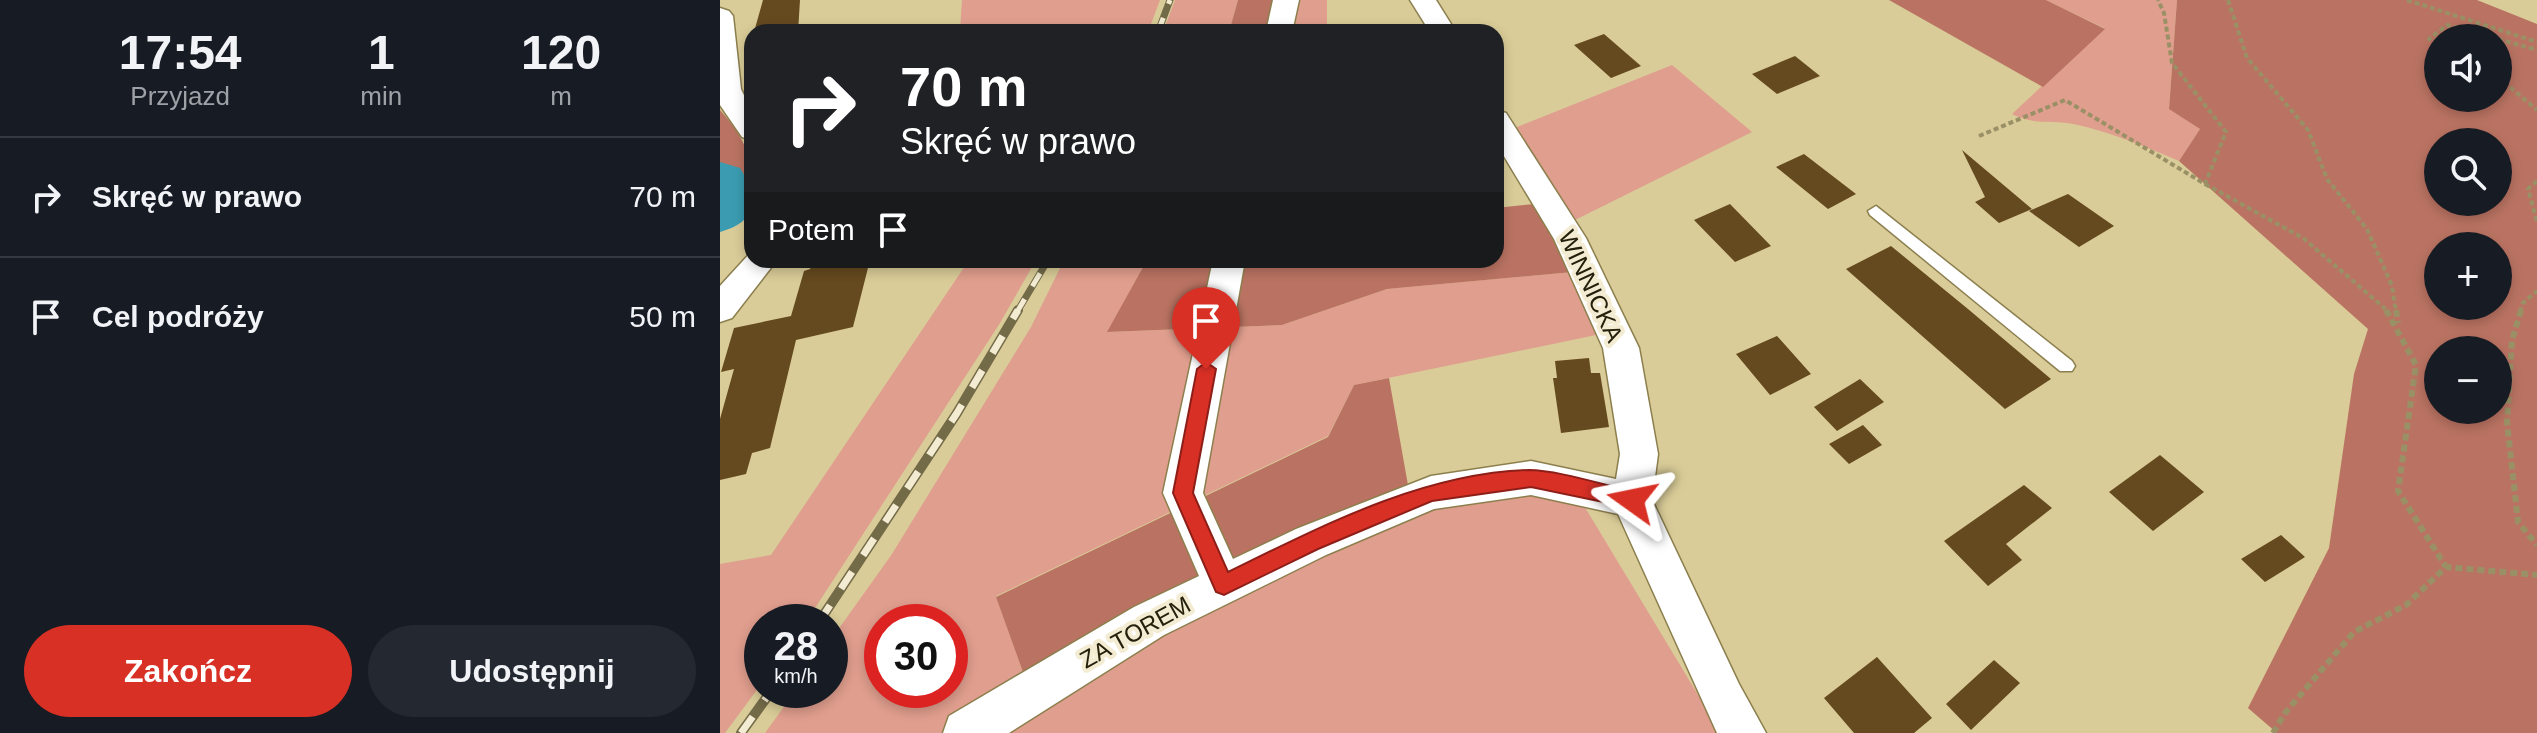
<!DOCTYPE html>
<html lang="pl">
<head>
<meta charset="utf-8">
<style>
  :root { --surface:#171b24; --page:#242831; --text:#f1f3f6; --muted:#9ea1a6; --line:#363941; --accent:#d93025 }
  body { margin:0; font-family:Arial,sans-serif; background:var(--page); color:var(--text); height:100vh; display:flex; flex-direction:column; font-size:30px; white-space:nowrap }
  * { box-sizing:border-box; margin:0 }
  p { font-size:26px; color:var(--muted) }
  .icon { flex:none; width:44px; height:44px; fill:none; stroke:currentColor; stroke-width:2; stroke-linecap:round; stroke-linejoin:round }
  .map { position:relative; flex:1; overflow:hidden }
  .side { display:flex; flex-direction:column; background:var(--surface); width:720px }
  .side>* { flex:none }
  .guide { position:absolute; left:24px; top:24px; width:760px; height:244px; border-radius:24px; box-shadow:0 4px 12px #0003; background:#202124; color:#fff; overflow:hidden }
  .fabs { position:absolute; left:1704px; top:24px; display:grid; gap:16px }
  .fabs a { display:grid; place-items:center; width:88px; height:88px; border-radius:50%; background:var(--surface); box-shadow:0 4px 12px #0003; font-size:40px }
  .speed { position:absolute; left:24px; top:604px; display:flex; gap:16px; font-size:40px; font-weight:700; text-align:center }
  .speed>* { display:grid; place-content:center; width:104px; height:104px; border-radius:50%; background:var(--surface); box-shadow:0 4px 12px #0003; line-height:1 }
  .speed small { font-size:20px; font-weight:400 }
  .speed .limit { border:12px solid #d22; background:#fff; color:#111 }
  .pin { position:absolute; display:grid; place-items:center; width:68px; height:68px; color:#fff; margin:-82px -34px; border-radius:50% 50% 50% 0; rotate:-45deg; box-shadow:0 0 8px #0007 }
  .pin .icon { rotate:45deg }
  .me { position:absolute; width:88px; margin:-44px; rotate:282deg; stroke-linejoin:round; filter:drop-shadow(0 0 6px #0008) }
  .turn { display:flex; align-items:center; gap:28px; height:168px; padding:0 24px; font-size:36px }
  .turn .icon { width:104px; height:104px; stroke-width:2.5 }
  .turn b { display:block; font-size:56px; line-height:68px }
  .then { display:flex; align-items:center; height:76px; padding:0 24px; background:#0003; gap:16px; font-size:30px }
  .eta { display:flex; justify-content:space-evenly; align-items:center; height:136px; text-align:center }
  .eta b { font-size:48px; font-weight:800; line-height:56px }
  .primary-button { display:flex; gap:16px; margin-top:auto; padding:16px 24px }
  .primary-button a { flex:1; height:92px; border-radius:48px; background:var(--accent); color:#fff; font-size:32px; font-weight:800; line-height:92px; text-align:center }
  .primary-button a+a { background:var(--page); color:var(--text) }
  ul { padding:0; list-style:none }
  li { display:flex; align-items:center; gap:24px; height:120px; padding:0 24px; border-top:2px solid var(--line) }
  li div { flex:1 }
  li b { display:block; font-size:30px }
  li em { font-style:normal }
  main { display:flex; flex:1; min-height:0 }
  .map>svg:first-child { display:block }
  .green { fill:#e09e8e; fill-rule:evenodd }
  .forest { fill:#ba7362; fill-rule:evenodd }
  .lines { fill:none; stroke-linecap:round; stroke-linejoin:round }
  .river { fill:#3b9cb1; fill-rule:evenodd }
  .building { fill:#65491f }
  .service-casing { stroke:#8c7f4e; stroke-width:3 }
  .minor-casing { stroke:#8c7f4e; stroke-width:3 }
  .path-far1 { stroke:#9a9066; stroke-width:4; stroke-dasharray:5 3; stroke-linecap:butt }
  .path { stroke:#9a9066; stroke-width:6; stroke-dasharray:7 4; stroke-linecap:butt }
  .service { fill:#fff; fill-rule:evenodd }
  .minor { fill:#fff; fill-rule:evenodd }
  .rail-far1-casing { stroke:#736a48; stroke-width:7 }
  .rail-casing { stroke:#736a48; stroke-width:10 }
  .rail-far1 { stroke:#f3ecd3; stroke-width:5; stroke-dasharray:15; stroke-linecap:butt }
  .rail { stroke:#f3ecd3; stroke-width:7; stroke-dasharray:20; stroke-linecap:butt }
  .route { fill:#d93025; stroke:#8d1f18; stroke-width:2 }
  .labels { text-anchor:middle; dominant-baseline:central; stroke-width:8; stroke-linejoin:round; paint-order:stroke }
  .street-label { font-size:24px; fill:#25200b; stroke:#f3ecd3 }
</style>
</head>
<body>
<main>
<section class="side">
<div class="eta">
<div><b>17:54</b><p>Przyjazd</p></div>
<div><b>1</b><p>min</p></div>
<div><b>120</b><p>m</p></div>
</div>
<ul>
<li><svg class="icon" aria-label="right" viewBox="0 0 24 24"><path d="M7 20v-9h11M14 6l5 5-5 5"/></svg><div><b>Skręć w prawo</b></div><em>70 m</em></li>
<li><svg class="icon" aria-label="arrive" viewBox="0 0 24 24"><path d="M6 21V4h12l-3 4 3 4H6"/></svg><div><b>Cel podróży</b></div><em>50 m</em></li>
</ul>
<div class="primary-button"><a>Zakończ</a><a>Udostępnij</a></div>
</section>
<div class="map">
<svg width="1817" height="733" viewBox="0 0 1817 733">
  <rect width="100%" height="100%" fill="#d9cc98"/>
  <path class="green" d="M242 0H440L428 32H234L240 30Z
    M455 0H518L509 32H443Z
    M560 0H607V32H554Z
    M1326 0H1457L1449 108 1480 129 1459 161C1426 147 1393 133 1358 125 1330 118 1319 127 1292 114L1384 28Z
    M952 65 1032 132 853 221 792 129Z
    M249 260H316L280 323 86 622H42V683L5 733H0V564L51 555Z
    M344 260H427L388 332 562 325 667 289 853 272 881 334 634 385 608 436 276 596 304 675 223 733H45L76 690H110V641L172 554 311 327ZM162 622H230V690H162Z
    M809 489 863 504 1001 733H275L433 634 718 502Z"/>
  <path class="forest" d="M518 0H560L554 32H509Z
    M1169 0H1326L1385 29 1323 87Z
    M1457 0H1757L1817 24V733H1557L1528 708 1609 548 1634 374 1648 329 1459 161 1480 129 1449 109ZM1778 38V98H1718V38ZM1778 142V202H1718V142ZM1778 246V306H1718V246ZM1778 350V410H1718V350Z
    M0 110C27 140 32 157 32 197L0 225Z
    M814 204 853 272 667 289 562 325 387 332 427 260H776V208Z
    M669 378 689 491 304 675 276 597 608 437 634 385Z"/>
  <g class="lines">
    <path class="river" d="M0 162 20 168C40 200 38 221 0 232Z"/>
  </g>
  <path class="building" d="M43 0H80L78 32H34Z
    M884 34 921 66 891 78 854 45Z
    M1075 56 1100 76 1057 94 1032 74Z
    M1242 150 1312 209 1279 223 1255 202 1265 197Z
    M1084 154 1136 194 1108 209 1056 167Z
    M1348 194 1394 226 1359 247 1309 211Z
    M1010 204 1051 246 1015 262 974 220Z
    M1171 246 1248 309 1331 379 1285 409 1126 269Z
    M93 260H150L133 327 76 340 50 448 32 453 26 474 0 480V419L14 369 1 372 14 328 71 316 84 271 90 269Z
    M1057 336 1091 374 1050 395 1016 354Z
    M869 358 871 373H880L889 427 841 433 833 378H837L835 361Z
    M1140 379 1164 402 1117 431 1094 407Z
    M1143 425 1162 445 1129 464 1109 444Z
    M1440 455 1484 492 1433 531 1389 492Z
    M1304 485 1332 508 1286 544 1302 560 1268 586 1224 541Z
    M1561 535 1585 557 1545 582 1521 559Z
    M1157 657 1212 718 1194 733H1134L1104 698Z
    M1274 660 1300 683 1251 730 1226 704Z"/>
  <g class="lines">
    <defs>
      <path id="service" d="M1156 206 1352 361 1355 366 1352 371H1340L1150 215 1148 211Z"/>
      <path id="minor" d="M553 0H579L572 32H546Z
        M690 0H716L736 32H710Z
        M0 8 9 11 13 16 21 89 32 112V140L22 137 0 105Z
        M776 110 786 113 866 238 919 348 938 454 932 500 1019 684 1046 733H997L898 514 811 495 714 509 606 555 444 635 289 733H223L229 716 414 607 479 576 443 493 493 260H525L483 493 513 559 576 529 711 476 811 461 896 479 900 454 883 348 834 239 776 143Z
        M32 251V260H57L12 318 0 322V286Z"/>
    </defs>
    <use href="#service" class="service-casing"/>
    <use href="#minor" class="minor-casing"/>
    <path class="path-far1" d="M1508 0 1527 58 1588 130 1607 179 1647 229 1672 286 1676 312
      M1687 0 1817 42
      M1778 39 1817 50
      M1718 44 1709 39 1727 25 1775 38
      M1778 77 1817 110
      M1259 136 1345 100 1485 184 1506 132 1452 63 1444 13 1438 0
      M1817 181 1808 189 1817 222
      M1485 184 1583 238 1669 312
      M1800 312 1803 303 1817 291"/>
    <path class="path" d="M1666 310 1696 365 1678 491 1726 567
      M1676 310 1678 323
      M1801 310 1792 340 1787 422 1798 522 1817 545
      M1553 733 1565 713 1634 632 1686 605 1726 567 1817 575"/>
    <use href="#service" class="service"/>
    <use href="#minor" class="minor"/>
    <defs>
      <path id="rail-far1" d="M438 32 450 0
        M297 312 328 260"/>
      <path id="rail" d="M99 622 237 413 298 310
        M21 733 52 690"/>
    </defs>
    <use href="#rail-far1" class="rail-far1-casing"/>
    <use href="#rail" class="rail-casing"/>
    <use href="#rail-far1" class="rail-far1"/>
    <use href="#rail" class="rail"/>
  </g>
  <path class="route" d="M486 362 496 369 473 493 508 572C602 526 703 473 809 470 836 470 884 485 912 491L919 494 922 500 919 506 912 508 811 487 712 501 598 549 504 595 496 592 453 493 477 369Z"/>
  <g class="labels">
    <g class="street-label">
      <text transform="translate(871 286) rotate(65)">WINNICKA</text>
      <text transform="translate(415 632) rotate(-29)">ZA TOREM</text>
    </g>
  </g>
</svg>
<div class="fabs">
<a><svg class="icon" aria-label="sound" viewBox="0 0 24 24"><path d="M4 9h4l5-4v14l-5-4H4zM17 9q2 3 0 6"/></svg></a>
<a><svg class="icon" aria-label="search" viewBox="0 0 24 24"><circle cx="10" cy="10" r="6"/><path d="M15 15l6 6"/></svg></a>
<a>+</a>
<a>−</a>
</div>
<div class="speed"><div>28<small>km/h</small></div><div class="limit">30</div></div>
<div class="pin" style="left:486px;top:369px;background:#d93025"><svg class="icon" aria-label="arrive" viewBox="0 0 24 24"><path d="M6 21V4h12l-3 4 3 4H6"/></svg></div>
<svg class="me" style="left:912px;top:500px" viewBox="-20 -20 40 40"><path d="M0-17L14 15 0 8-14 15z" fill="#d93025" stroke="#fff" stroke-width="4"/></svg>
<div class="guide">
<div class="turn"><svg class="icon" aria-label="right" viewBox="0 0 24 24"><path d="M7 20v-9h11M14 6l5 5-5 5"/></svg><div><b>70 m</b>Skręć w prawo</div></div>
<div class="then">Potem<svg class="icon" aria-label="arrive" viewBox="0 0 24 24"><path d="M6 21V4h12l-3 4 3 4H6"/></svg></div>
</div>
</div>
</main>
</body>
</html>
